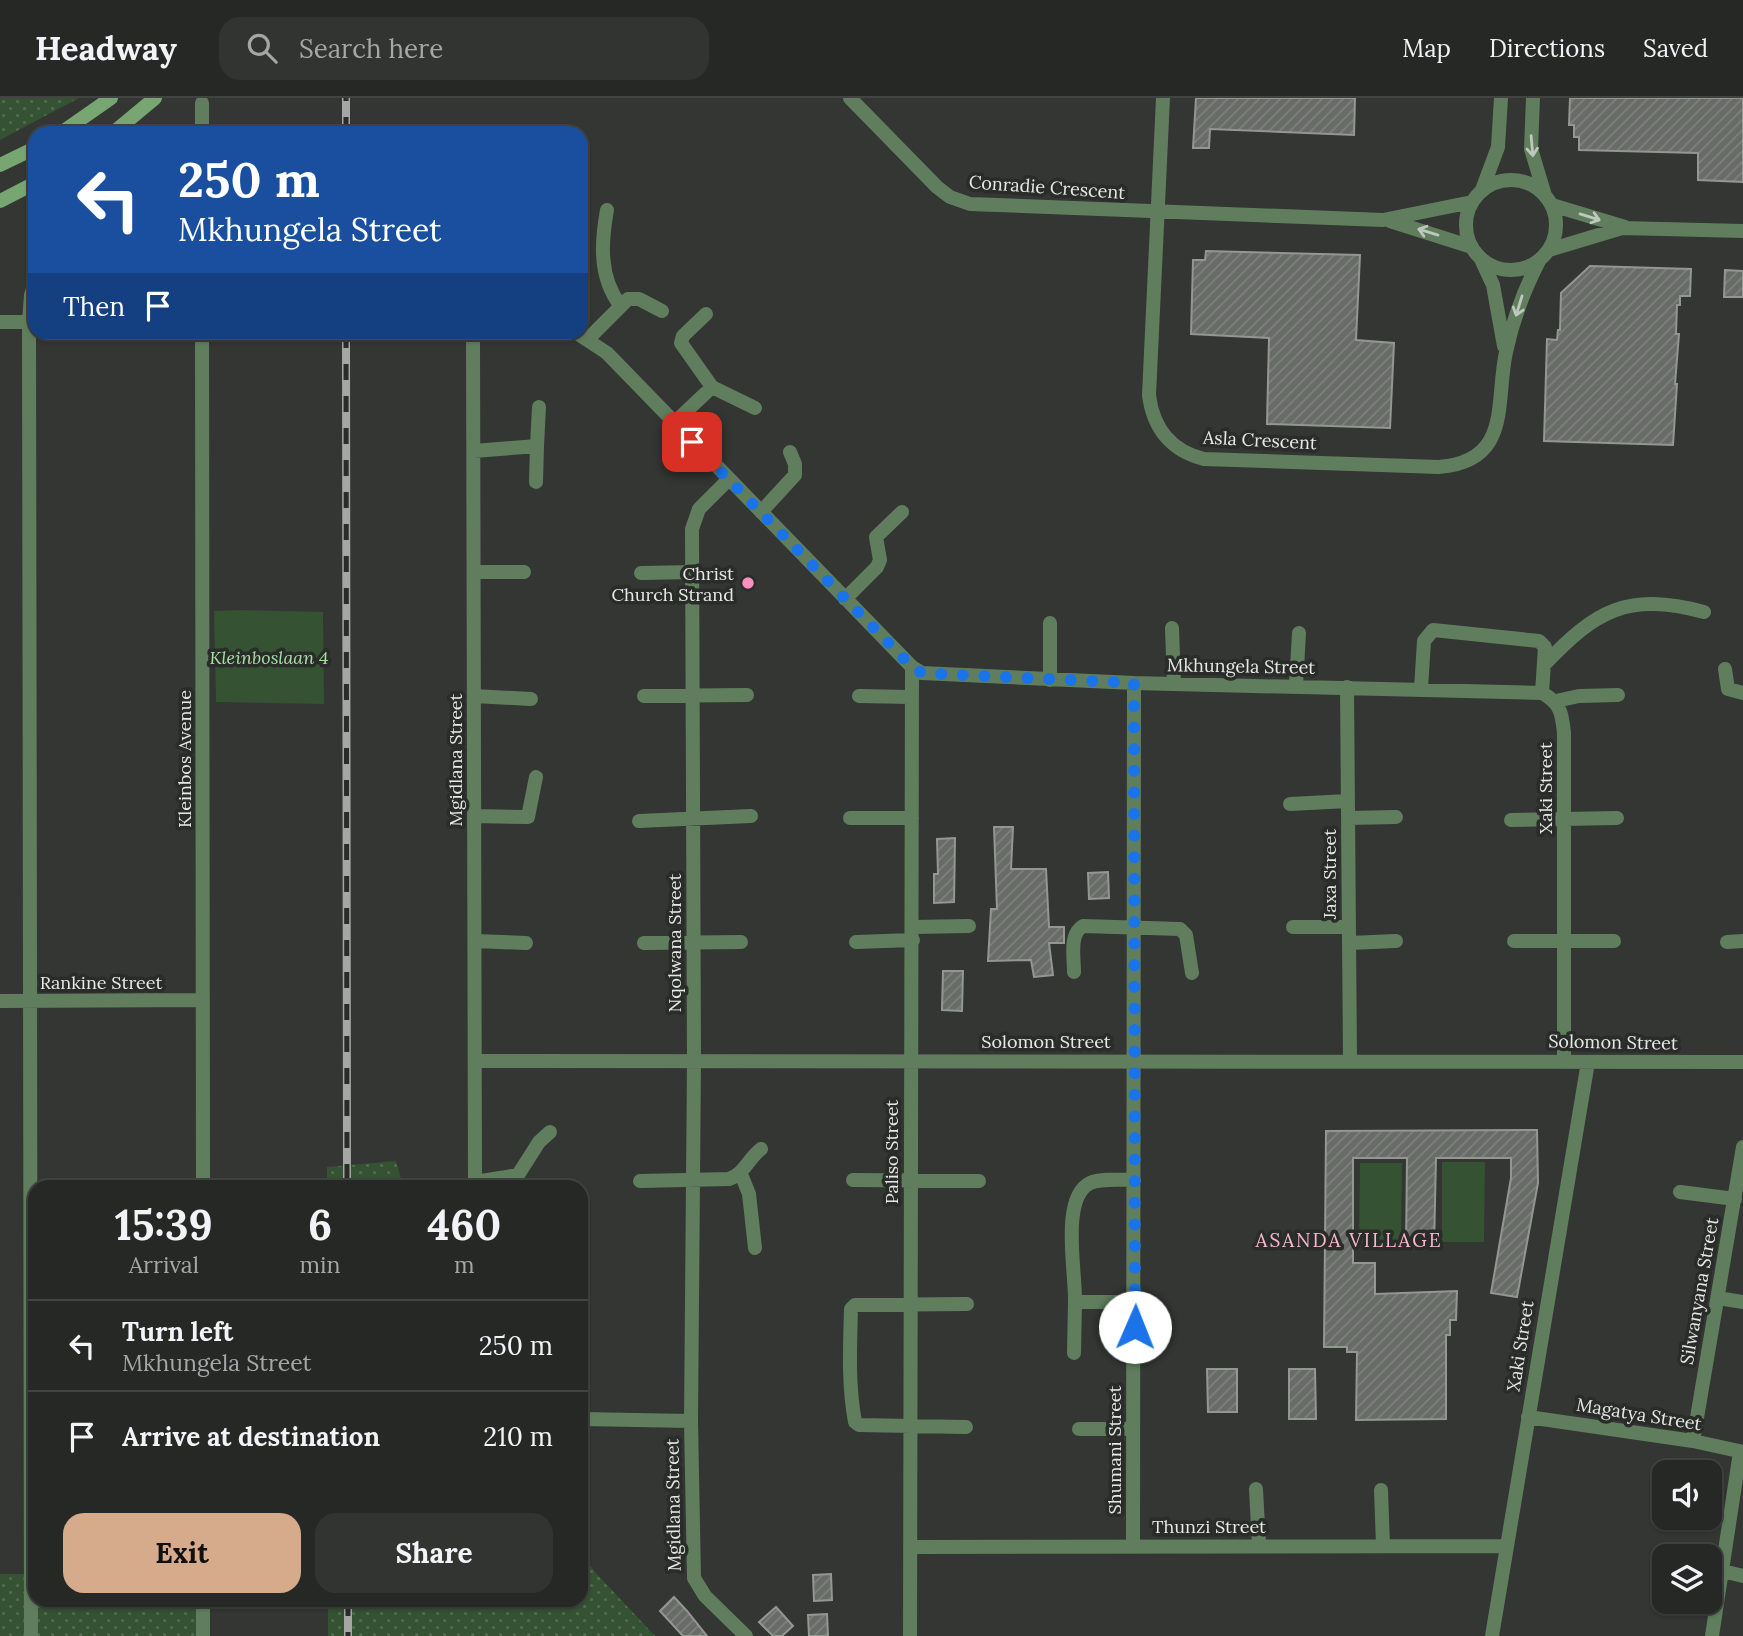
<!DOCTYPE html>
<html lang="en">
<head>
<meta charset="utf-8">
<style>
  :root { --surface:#262826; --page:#323432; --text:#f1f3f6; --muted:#a4a6a7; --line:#424443; --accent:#d6ab8b }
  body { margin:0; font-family:Lora,serif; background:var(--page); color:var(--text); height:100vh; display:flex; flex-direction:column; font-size:26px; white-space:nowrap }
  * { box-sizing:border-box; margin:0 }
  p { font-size:23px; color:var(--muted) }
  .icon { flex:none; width:38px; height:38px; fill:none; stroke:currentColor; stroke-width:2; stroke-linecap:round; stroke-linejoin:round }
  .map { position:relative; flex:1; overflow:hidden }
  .side { position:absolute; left:28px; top:1082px; width:560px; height:427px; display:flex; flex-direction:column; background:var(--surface); border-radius:21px; box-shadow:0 2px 5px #0004,0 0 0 2px var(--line) }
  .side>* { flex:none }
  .banner { position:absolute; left:28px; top:28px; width:560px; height:214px; border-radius:21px; box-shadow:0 2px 5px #0004,0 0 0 2px var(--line); background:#1a4fa0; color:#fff; overflow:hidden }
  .tools { position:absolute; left:1652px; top:1362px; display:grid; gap:14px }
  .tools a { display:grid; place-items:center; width:70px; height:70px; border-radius:14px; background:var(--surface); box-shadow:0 2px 5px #0004,0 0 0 2px var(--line); font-size:35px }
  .pin { position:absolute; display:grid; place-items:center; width:60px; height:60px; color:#fff; margin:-30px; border-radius:14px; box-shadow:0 4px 10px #0006 }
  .me { position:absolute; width:77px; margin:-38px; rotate:1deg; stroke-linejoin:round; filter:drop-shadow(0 0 5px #0008) }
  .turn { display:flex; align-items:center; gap:24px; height:147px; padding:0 35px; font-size:32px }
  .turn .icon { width:91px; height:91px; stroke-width:2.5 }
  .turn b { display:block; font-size:49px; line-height:60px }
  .then { display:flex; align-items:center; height:66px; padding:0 35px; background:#0003; gap:14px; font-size:26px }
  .eta { display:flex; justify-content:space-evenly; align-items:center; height:119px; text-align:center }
  .eta b { font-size:42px; font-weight:700; line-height:49px }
  .button { display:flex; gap:14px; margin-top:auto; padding:14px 35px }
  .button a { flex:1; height:80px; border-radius:21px; background:var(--accent); color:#111; font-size:28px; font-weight:700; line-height:80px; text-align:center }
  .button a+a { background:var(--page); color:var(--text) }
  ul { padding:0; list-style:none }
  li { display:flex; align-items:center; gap:21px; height:91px; padding:0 35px; border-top:2px solid var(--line) }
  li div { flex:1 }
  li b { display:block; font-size:26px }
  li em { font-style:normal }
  header { display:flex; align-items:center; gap:42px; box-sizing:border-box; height:98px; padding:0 35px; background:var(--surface); border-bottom:2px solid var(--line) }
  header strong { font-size:33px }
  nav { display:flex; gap:38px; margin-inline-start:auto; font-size:24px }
  .search { width:490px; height:63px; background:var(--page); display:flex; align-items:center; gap:18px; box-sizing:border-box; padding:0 24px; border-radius:21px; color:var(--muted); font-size:26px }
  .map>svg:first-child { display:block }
  .grass { fill:url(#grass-dots) }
  .park { fill:#355233 }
  .building { fill:url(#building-hatch); stroke:#939792; stroke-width:2 }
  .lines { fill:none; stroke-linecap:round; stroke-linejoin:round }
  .street { stroke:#607e5e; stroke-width:14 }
  .secondary { stroke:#77a673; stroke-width:14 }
  .rail-casing { stroke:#a5a7a4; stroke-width:8 }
  .rail { stroke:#292c28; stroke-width:5; stroke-dasharray:16; stroke-linecap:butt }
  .oneway { stroke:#bec8bc }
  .route { stroke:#1a73e8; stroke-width:12; stroke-dasharray:0 21.6 }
  .poi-dot { fill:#fd8ec0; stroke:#292c28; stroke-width:2.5 }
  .labels { text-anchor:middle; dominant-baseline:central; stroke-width:7; stroke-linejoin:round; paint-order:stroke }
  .street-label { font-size:18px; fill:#e6e8e5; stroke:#292c28 }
  .poi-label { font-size:18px; fill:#e6e8e5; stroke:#292c28; text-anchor:end }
  .park-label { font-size:18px; font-style:italic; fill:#a7e0a3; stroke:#292c28 }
  .neighbourhood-label { font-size:19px; letter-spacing:2px; fill:#f8b8d2; stroke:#292c28 }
</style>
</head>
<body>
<header>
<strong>Headway</strong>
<div class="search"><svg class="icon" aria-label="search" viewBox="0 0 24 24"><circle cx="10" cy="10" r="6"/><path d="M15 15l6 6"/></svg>Search here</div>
<nav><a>Map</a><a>Directions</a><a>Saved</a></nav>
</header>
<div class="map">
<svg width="1743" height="1538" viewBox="0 0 1743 1538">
  <defs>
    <pattern id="grass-dots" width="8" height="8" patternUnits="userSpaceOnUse" patternTransform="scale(1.75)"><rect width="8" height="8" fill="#355233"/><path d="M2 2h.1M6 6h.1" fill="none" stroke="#526b50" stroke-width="1.8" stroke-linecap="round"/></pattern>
    <pattern id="building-hatch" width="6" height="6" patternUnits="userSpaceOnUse" patternTransform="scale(1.75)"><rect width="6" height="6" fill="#686c67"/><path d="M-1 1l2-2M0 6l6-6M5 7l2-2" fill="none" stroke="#7e817d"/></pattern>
  </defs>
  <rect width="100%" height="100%" fill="#333632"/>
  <path class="grass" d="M0 0H79L0 42Z
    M396 1063 403 1088H327V1069Z
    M581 1454 594 1473 655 1538H328V1502H581Z
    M0 1476H35V1502H203V1538H0Z"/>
  <path class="park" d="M240 512 323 514 324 606 216 604 214 513Z
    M1442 1064H1485L1484 1144H1442Z
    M1360 1065H1402L1401 1145H1359Z"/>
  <path class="building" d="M1196 0H1355L1354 37 1210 31 1209 50H1193Z
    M1570 0H1743V84L1698 82V55L1579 52V39H1574V27H1569Z
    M1206 153 1360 157 1356 242 1394 245 1390 330 1267 326 1269 240 1191 236 1193 162H1205Z
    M1590 168 1691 171 1690 198H1680V207H1677L1676 236H1679L1675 286H1677L1673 347 1544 343 1547 241 1557 242 1558 232H1560L1561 195Z
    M1725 172 1743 173V199H1724Z
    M994 729H1013L1011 771H1046L1049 829H1064V845H1049L1053 877 1034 879 1031 862 988 863 991 811H997Z
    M955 740 954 804 934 805V776H938L937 741Z
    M1108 774 1109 800 1089 801 1088 775Z
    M943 873H963L962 913 942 912Z
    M1537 1032 1538 1085 1517 1199 1491 1195 1511 1080V1060H1436L1434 1150H1406L1407 1060H1353V1165H1375V1196L1457 1193 1456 1222H1450V1237H1446V1321L1356 1322 1357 1254H1347V1249H1324L1326 1033Z
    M1207 1271H1237V1314H1208Z
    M1289 1271H1315L1316 1321H1289Z
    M831 1476 832 1502 814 1503 813 1477Z
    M674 1499 687 1513 707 1538H683L660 1513Z
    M776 1509 793 1528 782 1538H773L759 1524Z
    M827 1516 828 1538H809L808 1517Z"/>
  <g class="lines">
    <path class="street" d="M850 0 937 89 950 99 970 106 1383 122 1472 104
      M1163 0 1149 297C1153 330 1171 353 1204 361L1439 369C1512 363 1495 305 1506 254 1513 221 1524 192 1539 163
      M1533 0 1531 51 1544 94
      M202 35V5
      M1466 127a45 45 0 1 1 90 0a45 45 0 1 1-90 0Z
      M1482 92 1498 49 1501 0
      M1552 107 1625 129
      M607 112C601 145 599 179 620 207
      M1390 123 1472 149
      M1549 152 1622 130 1743 133
      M1481 161 1493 187 1504 248
      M0 224H35
      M202 234 203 1088
      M473 234 475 1088
      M575 234 607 255 912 569 922 575 1134 585 1542 595C1561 605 1562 616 1564 635V962
      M588 241 628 201H639L662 213
      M712 289 755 310
      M674 325 712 289 681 245 683 238 706 216
      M537 348 539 309
      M474 353 537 348 536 384
      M761 414 795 377V366L790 354
      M474 474H524
      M641 475 693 474
      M845 501 877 469 880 462 876 439 902 414
      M1172 530 1174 586
      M1544 567C1596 512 1627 494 1704 514
      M1725 571 1728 591 1743 595
      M1050 582V525
      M1296 588 1299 535
      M1347 589 1350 962
      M1421 591 1424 543 1433 532 1539 543 1545 549 1542 595
      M474 598 531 601
      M644 598 747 597
      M859 598 910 599
      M1556 603 1579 598 1618 597
      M1290 706 1348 703
      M474 718 528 719 536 679
      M850 720H912
      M1348 720 1396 719
      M1511 722 1617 720
      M639 723 751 718
      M913 829 969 828
      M1293 829H1349
      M475 843 526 845
      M1514 843H1614
      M856 844 913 842
      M1727 844 1743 843
      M644 845 741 844
      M1349 845 1396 843
      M1074 874C1074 859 1069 836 1083 828L1180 831 1186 837 1192 875
      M0 903 203 902
      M475 963 1743 964
      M741 1076 749 1096 755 1150
      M853 1082 979 1083
      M1134 1082C1121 1082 1102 1080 1090 1085 1060 1100 1076 1175 1075 1204H1135
      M640 1083 729 1081C744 1076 748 1061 761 1051
      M475 1084 518 1077 539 1044 550 1034
      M1680 1094 1735 1101
      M1718 1200 1743 1204
      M1074 1255 1075 1204
      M1528 1319 1693 1343 1743 1354
      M581 1321 691 1323 694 1480 705 1498 746 1538
      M691 1323 694 962 692 431 699 411 729 381
      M966 1329 859 1327 855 1324C848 1287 850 1248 851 1211L855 1207 967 1206
      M1079 1331H1133
      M1693 1343 1743 1049
      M1256 1391 1259 1447
      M1381 1392 1383 1447
      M1133 1447 1134 585
      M912 1449 1506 1448
      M1710 1470 1743 1478
      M31 1538 29 224 31 197 35 185
      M203 1538V1502
      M910 1538 912 569
      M1492 1538 1588 964
      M1712 1538 1740 1354"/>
    <path class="secondary" d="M61 35 111 0
      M113 35 155 0
      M0 67 35 50
      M0 103 35 85"/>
    <defs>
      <path id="rail" d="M346 35V0
        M346 234 347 1088
        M348 1502V1538"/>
    </defs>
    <use href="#rail" class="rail-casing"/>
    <use href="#rail" class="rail"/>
  </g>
  <defs><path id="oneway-shaft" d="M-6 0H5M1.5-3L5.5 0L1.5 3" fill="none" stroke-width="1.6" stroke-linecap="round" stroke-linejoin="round" transform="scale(1.75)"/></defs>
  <g class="oneway">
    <use href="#oneway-shaft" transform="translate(1532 48) rotate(85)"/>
    <use href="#oneway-shaft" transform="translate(1590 119) rotate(17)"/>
    <use href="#oneway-shaft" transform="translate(1428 134) rotate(-163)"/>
    <use href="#oneway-shaft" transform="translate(1519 208) rotate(107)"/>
  </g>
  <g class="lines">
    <path class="route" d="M692 344 912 569 922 575 1134 585 1135 1229"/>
  </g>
  <circle class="poi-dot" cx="748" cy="485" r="7"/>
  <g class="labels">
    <g class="street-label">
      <text transform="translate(1047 89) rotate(4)">Conradie Crescent</text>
      <text transform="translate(1260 342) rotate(3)">Asla Crescent</text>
      <text transform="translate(1241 568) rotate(1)">Mkhungela Street</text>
      <text transform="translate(184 661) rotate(-90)">Kleinbos Avenue</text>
      <text transform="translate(455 662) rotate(-90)">Mgidlana Street</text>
      <text transform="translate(1545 690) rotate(-90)">Xaki Street</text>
      <text transform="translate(1329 776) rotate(-90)">Jaxa Street</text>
      <text transform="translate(674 845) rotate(-90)">Nqolwana Street</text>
      <text x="101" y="884">Rankine Street</text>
      <text x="1046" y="943">Solomon Street</text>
      <text transform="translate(1613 944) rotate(1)">Solomon Street</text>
      <text transform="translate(891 1054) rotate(-90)">Paliso Street</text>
      <text transform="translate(1699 1193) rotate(-80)">Silwanyana Street</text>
      <text transform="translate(1520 1248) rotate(-81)">Xaki Street</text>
      <text transform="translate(1639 1316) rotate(9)">Magatya Street</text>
      <text transform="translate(1114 1352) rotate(-90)">Shumani Street</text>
      <text transform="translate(673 1407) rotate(-91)">Mgidlana Street</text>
      <text x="1209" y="1428">Thunzi Street</text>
    </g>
    <g class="poi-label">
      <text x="734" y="475">Christ<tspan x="734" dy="21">Church Strand</tspan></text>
    </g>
    <g class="park-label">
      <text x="269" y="559">Kleinboslaan 4</text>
    </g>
    <g class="neighbourhood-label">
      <text x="1349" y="1142">ASANDA VILLAGE</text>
    </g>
  </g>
</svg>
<div class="tools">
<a><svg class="icon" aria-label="sound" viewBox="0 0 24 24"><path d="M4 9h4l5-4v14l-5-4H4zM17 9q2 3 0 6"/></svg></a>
<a><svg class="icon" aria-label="layers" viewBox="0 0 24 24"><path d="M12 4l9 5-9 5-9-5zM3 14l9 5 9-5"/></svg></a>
</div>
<div class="pin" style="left:692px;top:344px;background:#d93025"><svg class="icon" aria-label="arrive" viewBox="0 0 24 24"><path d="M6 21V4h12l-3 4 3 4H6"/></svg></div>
<svg class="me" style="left:1135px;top:1229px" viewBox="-20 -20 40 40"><circle r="19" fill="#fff"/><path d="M0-13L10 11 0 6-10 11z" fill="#1a73e8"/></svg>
<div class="banner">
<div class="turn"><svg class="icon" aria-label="left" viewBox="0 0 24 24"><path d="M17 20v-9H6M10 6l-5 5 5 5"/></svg><div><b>250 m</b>Mkhungela Street</div></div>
<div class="then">Then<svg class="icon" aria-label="arrive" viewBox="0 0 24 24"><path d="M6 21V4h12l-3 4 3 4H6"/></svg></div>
</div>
<section class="side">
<div class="eta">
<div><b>15:39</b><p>Arrival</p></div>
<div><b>6</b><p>min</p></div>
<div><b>460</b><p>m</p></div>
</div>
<ul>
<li><svg class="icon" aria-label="left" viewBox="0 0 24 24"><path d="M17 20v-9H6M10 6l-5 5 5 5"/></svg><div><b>Turn left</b><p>Mkhungela Street</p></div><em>250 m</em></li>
<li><svg class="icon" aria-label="arrive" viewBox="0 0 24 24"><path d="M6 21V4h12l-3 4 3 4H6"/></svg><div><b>Arrive at destination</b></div><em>210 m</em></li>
</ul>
<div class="button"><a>Exit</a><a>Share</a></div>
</section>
</div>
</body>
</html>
